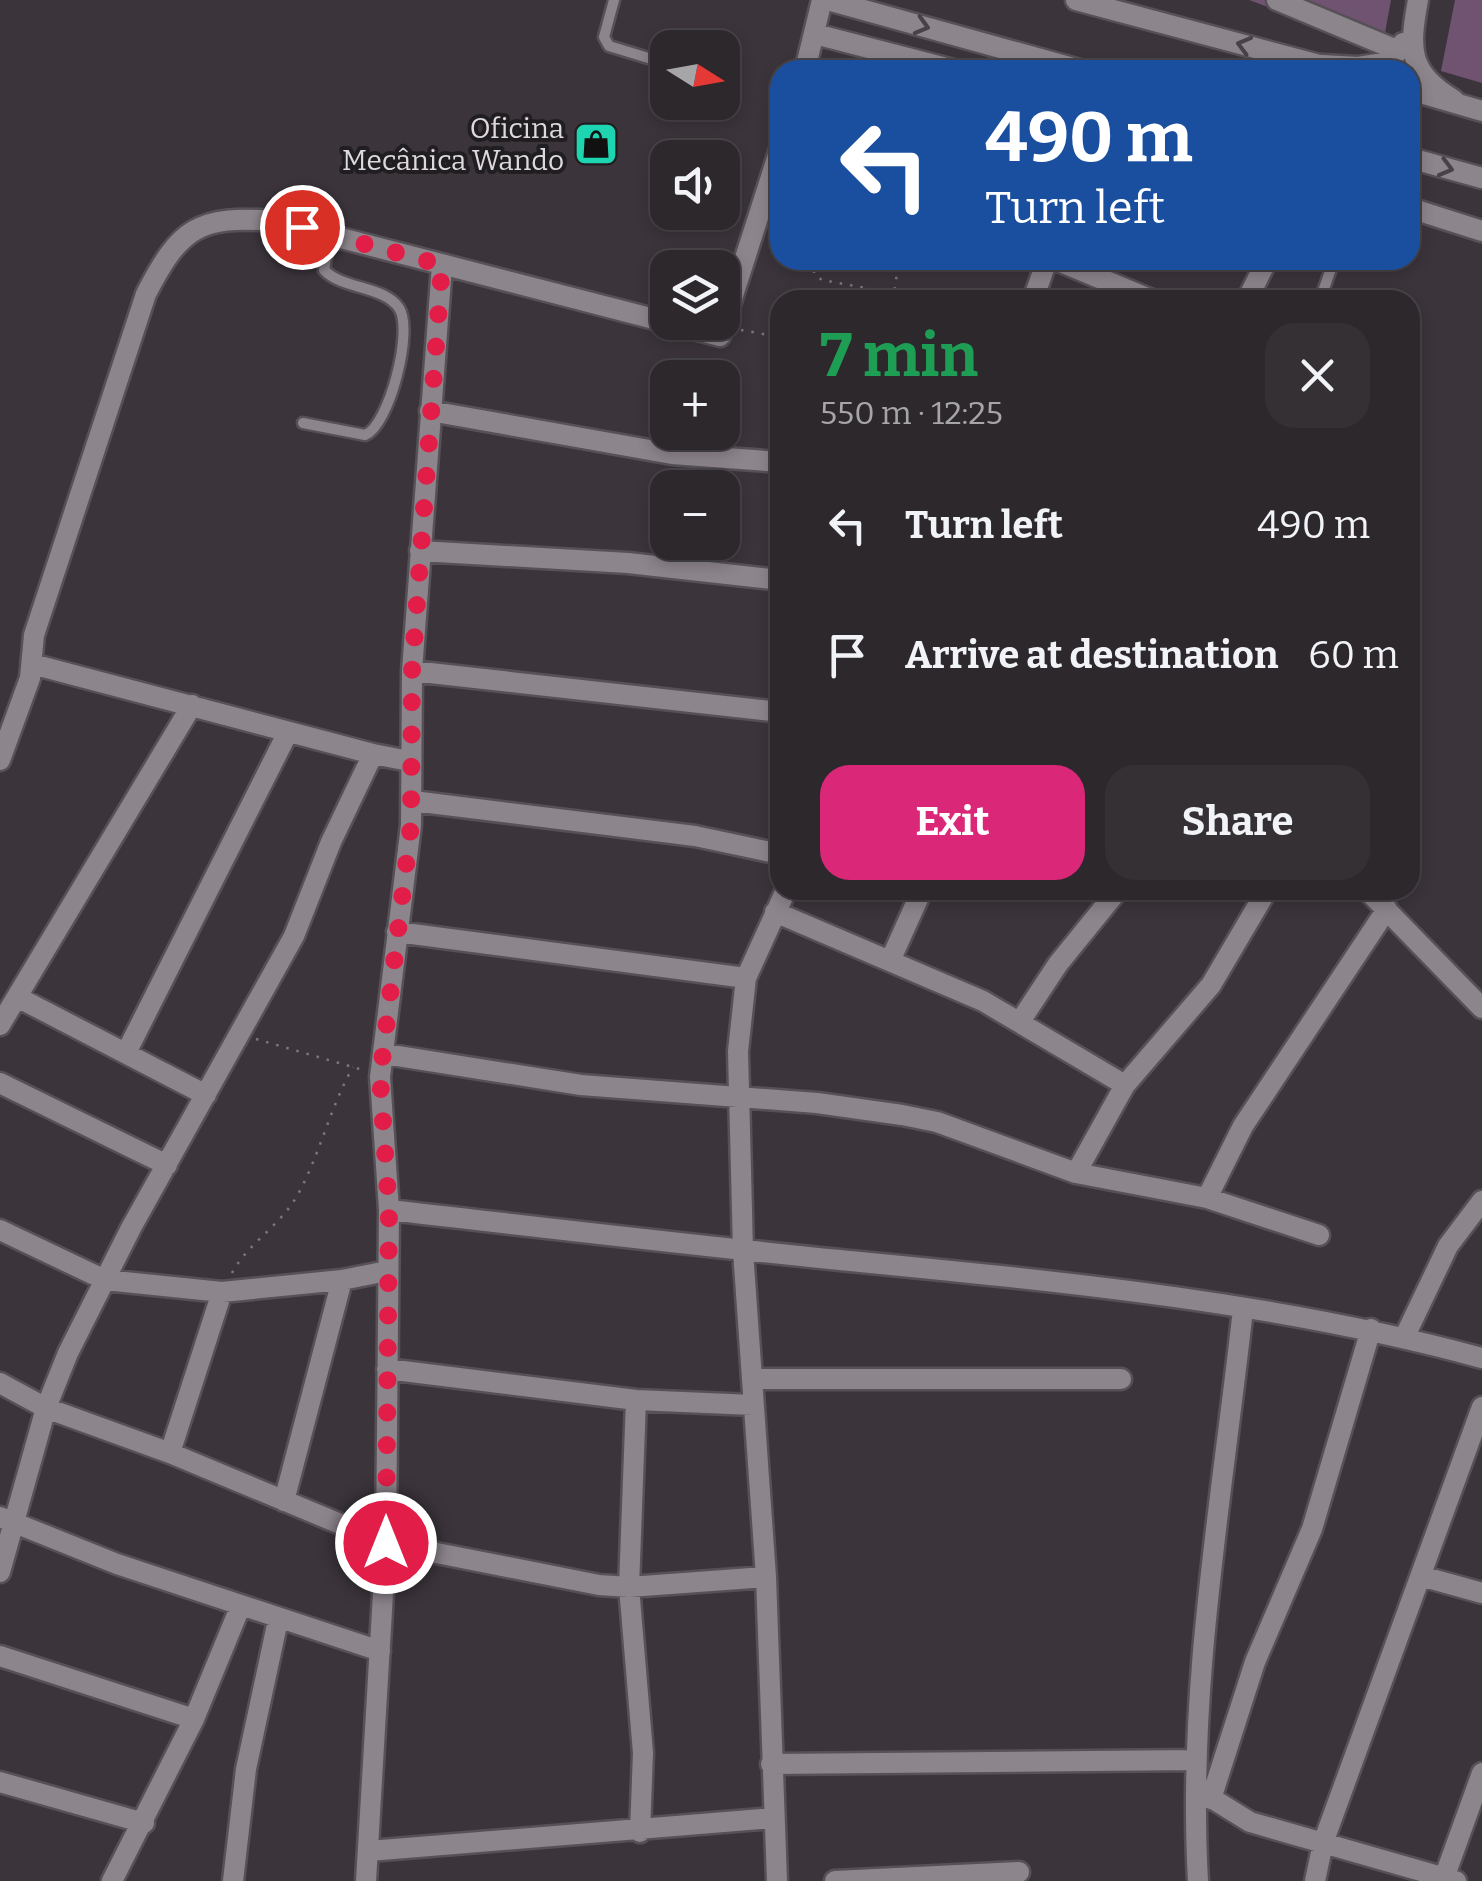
<!DOCTYPE html>
<html lang="en">
<head>
<meta charset="utf-8">
<style>
  :root { --surface:#2c282c; --page:#343034; --text:#f1f3f6; --muted:#a6a6a9; --line:#484448; --accent:#db2777 }
  body { margin:0; font-family:Bitter,serif; background:var(--page); color:var(--text); height:100vh; display:flex; flex-direction:column; font-size:38px; white-space:nowrap }
  * { box-sizing:border-box; margin:0 }
  p { font-size:32px; color:var(--muted) }
  .icon { flex:none; width:55px; height:55px; fill:none; stroke:currentColor; stroke-width:2; stroke-linecap:round; stroke-linejoin:round }
  .map { position:relative; flex:1; overflow:hidden }
  .panel { position:absolute; left:770px; top:290px; width:650px; height:610px; display:flex; flex-direction:column; background:var(--surface); border-radius:30px; box-shadow:0 5px 15px #0003,0 0 0 2px var(--line) }
  .panel>* { flex:none }
  .banner { position:absolute; left:770px; top:60px; width:650px; height:210px; border-radius:30px; box-shadow:0 5px 15px #0003,0 0 0 2px var(--line); background:#1a4fa0; color:#fff; overflow:hidden }
  .needle { width:65px; rotate:101deg }
  .fabs { position:absolute; left:650px; top:30px; display:grid; gap:20px }
  .fabs a { display:grid; place-items:center; width:90px; height:90px; border-radius:20px; background:var(--surface); box-shadow:0 5px 15px #0003,0 0 0 2px var(--line); font-size:50px }
  .pin { position:absolute; display:grid; place-items:center; width:85px; height:85px; color:#fff; margin:-42px; border:5px solid #fff; border-radius:50%; box-shadow:0 2px 10px #0007 }
  .me { position:absolute; width:110px; margin:-55px; rotate:0deg; stroke-linejoin:round; filter:drop-shadow(0 0 8px #0008) }
  .turn { display:flex; align-items:center; gap:35px; height:210px; padding:0 50px; font-size:45px }
  .turn .icon { width:130px; height:130px; stroke-width:2.5 }
  .turn b { display:block; font-size:70px; line-height:85px }
  .round { display:grid; place-items:center; flex:none; width:105px; height:105px; border-radius:30px; background:var(--page) }
  .summary { display:flex; align-items:center; justify-content:space-between; height:170px; padding:0 50px }
  h1 { font-size:60px; font-weight:700; line-height:75px; color:#1e9e55 }
  .primary-button { display:flex; gap:20px; margin-top:auto; padding:20px 50px }
  .primary-button a { flex:1; height:115px; border-radius:30px; background:var(--accent); color:#fff; font-size:40px; font-weight:700; line-height:115px; text-align:center }
  .primary-button a+a { background:var(--page); color:var(--text) }
  ul { padding:0; list-style:none }
  li { display:flex; align-items:center; gap:30px; height:130px; padding:0 50px }
  li div { flex:1 }
  li b { display:block; font-size:38px }
  li em { font-style:normal }
  .map>svg:first-child { display:block }
  .green { fill:#6f5371 }
  .lines { fill:none; stroke-linecap:round; stroke-linejoin:round }
  .service-casing { stroke:#565156; stroke-width:15 }
  .minor-casing { stroke:#565156; stroke-width:25 }
  .tertiary-casing { stroke:#565156; stroke-width:25 }
  .path { stroke:#7d777d; stroke-width:2.5; stroke-dasharray:2.5 8; stroke-linecap:butt }
  .service { stroke:#8c858c; stroke-width:10 }
  .minor { stroke:#8c858c; stroke-width:20 }
  .tertiary { stroke:#8c858c; stroke-width:20 }
  .oneway { stroke:#464246 }
  .route { stroke:#e11d48; stroke-width:18; stroke-dasharray:0 32.4 }
  .labels { text-anchor:middle; dominant-baseline:central; stroke-width:8; stroke-linejoin:round; paint-order:stroke }
  .poi-label { font-size:28px; fill:#ddd9dd; stroke:#201e20; text-anchor:end }
</style>
</head>
<body>
<div class="map">
<svg width="1482" height="1881" viewBox="0 0 1482 1881">
  <rect width="100%" height="100%" fill="#3b353b"/>
  <path class="green" d="M1249 0H1391L1382 49Z
    M1455 0H1482V83L1441 71Z"/>
  <g class="lines">
    <defs>
      <path id="service" d="M614 0 604 37 609 46 668 64
        M1320 300 1334 260
        M303 423 365 435C389 426 414 330 399 308 383 285 343 290 324 270L330 235"/>
      <path id="minor" d="M1277 0 1399 51
        M1418 0C1409 49 1408 73 1454 100
        M815 34 954 70
        M1322 65 1358 67 1390 62 1403 43
        M805 70 822 0
        M1410 208 1482 231
        M1056 260 1152 300
        M1033 300 1047 260
        M1247 300 1267 260
        M430 411 672 454 780 462
        M420 551 628 563 780 580
        M32 664 373 754
        M412 671 780 712
        M0 760 30 678 34 635 146 294C180 228 198 215 275 221L720 336 780 149
        M413 801 695 836 780 854
        M1367 890 1482 1008
        M775 912 983 1001 1125 1085 1211 985 1267 890
        M397 932 746 978
        M890 961 922 890
        M17 997 206 1095
        M1021 1020 1058 964 1118 890
        M0 1025 192 705
        M127 1051 287 734
        M385 1054 581 1085 817 1103 902 1115 937 1122 1076 1173 1207 1198 1319 1235
        M0 1083 167 1165
        M1076 1173 1125 1085
        M1207 1198 1243 1126 1387 909
        M389 1210C539 1227 689 1245 840 1260 1055 1281 1274 1301 1482 1358
        M0 1230 105 1280 222 1292 342 1280 387 1271
        M1405 1336 1448 1246 1482 1201
        M387 1369 636 1400
        M752 1379H1121
        M0 1383 46 1408 170 1453 386 1543 599 1585 629 1587 766 1577
        M170 1453 222 1292
        M284 1501 342 1280
        M0 1517 117 1564 380 1651
        M0 1572 46 1408 68 1353 131 1228 294 936 331 842 373 754 409 761
        M1421 1576 1482 1593
        M0 1656 194 1719
        M771 1764 1193 1760
        M0 1782 144 1823
        M1200 1791 1250 1822 1456 1881
        M1211 1799 1255 1662 1312 1529 1371 1329
        M640 1832 643 1753 629 1587 636 1400 753 1405
        M369 1851 774 1818
        M112 1881 194 1719 241 1605
        M233 1881 246 1769 278 1620
        M366 1881 386 1543 389 1210 380 1077 411 825 412 671 442 265
        M777 1881 766 1577 743 1251 738 1051 746 978 786 890
        M835 1881 1019 1872
        M1198 1881C1187 1688 1222 1500 1243 1309
        M1315 1881 1323 1843 1482 1407
        M1443 1881 1482 1773"/>
      <path id="tertiary" d="M828 0 1080 70
        M1076 0 1338 70
        M1410 90 1482 111
        M1410 158 1482 178"/>
    </defs>
    <use href="#service" class="service-casing"/>
    <use href="#minor" class="minor-casing"/>
    <use href="#tertiary" class="tertiary-casing"/>
    <path class="path" d="M815 260 814 274 822 280 893 293
      M893 300 899 260
      M741 330 780 337
      M256 1039 363 1070
      M232 1273C248 1243 279 1227 297 1196 320 1155 330 1107 353 1067"/>
    <use href="#service" class="service"/>
    <use href="#minor" class="minor"/>
    <use href="#tertiary" class="tertiary"/>
  </g>
  <defs><path id="oneway-chevron" d="M-2-3.5L2.5 0L-2 3.5" fill="none" stroke-width="1.6" stroke-linecap="round" stroke-linejoin="round" transform="scale(2.5)"/></defs>
  <g class="oneway">
    <use href="#oneway-chevron" transform="translate(922 26) rotate(16)"/>
    <use href="#oneway-chevron" transform="translate(1244 45) rotate(-165)"/>
    <use href="#oneway-chevron" transform="translate(1446 168) rotate(15)"/>
  </g>
  <g class="lines">
    <path class="route" d="M302 227 442 265 412 671 411 825 380 1077 389 1210 386 1543"/>
  </g>
  <defs>
    <symbol id="shop-square" viewBox="-11 -11 22 22"><rect x="-9" y="-9" width="18" height="18" rx="4" fill="#1dd5b1" stroke="#201e20"/><path d="M-5-2.5h2.3a2.7 3.5 0 0 1 5.4 0H5L5.5 6h-11ZM-1.5-2.5h3a1.5 2.3 0 0 0-3 0Z" fill="#111"/></symbol>
  </defs>
  <g fill-rule="evenodd">
    <use href="#shop-square" x="571" y="119" width="50" height="50"/>
  </g>
  <g class="labels">
    <g class="poi-label">
      <text x="564" y="128">Oficina<tspan x="564" dy="32">Mecânica Wando</tspan></text>
    </g>
  </g>
</svg>
<div class="fabs">
<a><svg class="needle" viewBox="-14 -14 28 28"><path d="M0-13l5 13h-10z" fill="#e53935"/><path d="M0 13l5-13h-10z" fill="#a6a6a9"/></svg></a>
<a><svg class="icon" aria-label="sound" viewBox="0 0 24 24"><path d="M4 9h4l5-4v14l-5-4H4zM17 9q2 3 0 6"/></svg></a>
<a><svg class="icon" aria-label="layers" viewBox="0 0 24 24"><path d="M12 4l9 5-9 5-9-5zM3 14l9 5 9-5"/></svg></a>
<a>+</a>
<a>−</a>
</div>
<div class="pin" style="left:302px;top:227px;background:#d93025"><svg class="icon" aria-label="arrive" viewBox="0 0 24 24"><path d="M6 21V4h12l-3 4 3 4H6"/></svg></div>
<svg class="me" style="left:386px;top:1543px" viewBox="-20 -20 40 40"><circle r="17" fill="#e11d48" stroke="#fff" stroke-width="3"/><path d="M0-11L8 9 0 5-8 9z" fill="#fff"/></svg>
<div class="banner">
<div class="turn"><svg class="icon" aria-label="left" viewBox="0 0 24 24"><path d="M17 20v-9H6M10 6l-5 5 5 5"/></svg><div><b>490 m</b>Turn left</div></div>
</div>
<section class="panel">
<div class="summary"><div><h1>7 min</h1><p>550 m · 12:25</p></div><a class="round"><svg class="icon" aria-label="close" viewBox="0 0 24 24"><path d="M6 6l12 12M18 6L6 18"/></svg></a></div>
<ul>
<li><svg class="icon" aria-label="left" viewBox="0 0 24 24"><path d="M17 20v-9H6M10 6l-5 5 5 5"/></svg><div><b>Turn left</b></div><em>490 m</em></li>
<li><svg class="icon" aria-label="arrive" viewBox="0 0 24 24"><path d="M6 21V4h12l-3 4 3 4H6"/></svg><div><b>Arrive at destination</b></div><em>60 m</em></li>
</ul>
<div class="primary-button"><a>Exit</a><a>Share</a></div>
</section>
</div>
</body>
</html>
